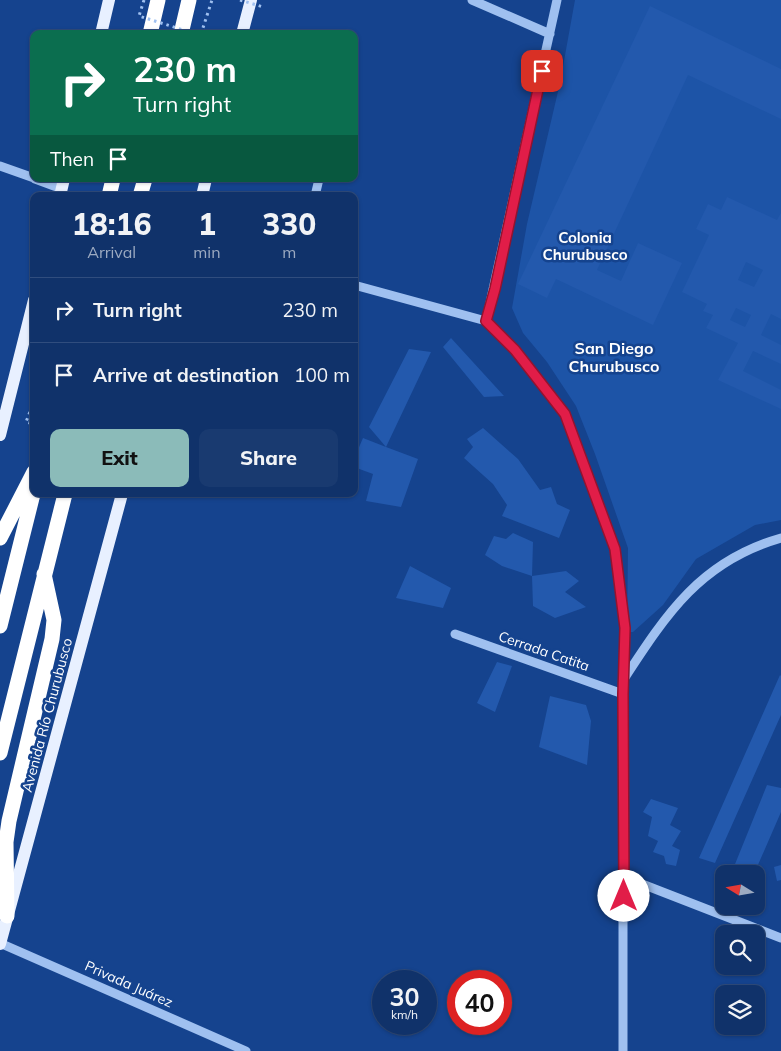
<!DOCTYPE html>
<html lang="en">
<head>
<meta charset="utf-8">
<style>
  :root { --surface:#10326a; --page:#193a70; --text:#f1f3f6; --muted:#9caac1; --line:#304d7e; --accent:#8bbbb9 }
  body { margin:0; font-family:Mulish,sans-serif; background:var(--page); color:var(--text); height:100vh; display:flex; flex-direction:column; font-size:19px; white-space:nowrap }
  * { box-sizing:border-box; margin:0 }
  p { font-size:16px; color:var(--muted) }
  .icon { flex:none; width:28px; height:28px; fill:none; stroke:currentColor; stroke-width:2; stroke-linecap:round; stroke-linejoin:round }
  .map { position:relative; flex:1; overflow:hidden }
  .side { position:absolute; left:30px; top:192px; width:328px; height:305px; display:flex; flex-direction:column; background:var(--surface); border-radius:10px; box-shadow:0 1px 4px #0004,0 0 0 1px var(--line) }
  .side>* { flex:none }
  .banner { position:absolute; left:30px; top:30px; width:328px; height:152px; border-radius:10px; box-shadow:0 1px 4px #0004,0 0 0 1px var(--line); background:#0b6e4f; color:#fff; overflow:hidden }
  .needle { width:32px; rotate:281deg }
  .tools { position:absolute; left:715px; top:865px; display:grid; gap:10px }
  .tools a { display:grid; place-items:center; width:50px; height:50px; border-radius:10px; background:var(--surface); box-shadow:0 1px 4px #0004,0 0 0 1px var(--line); font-size:25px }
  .speed { position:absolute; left:372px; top:970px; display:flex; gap:10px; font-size:25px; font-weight:700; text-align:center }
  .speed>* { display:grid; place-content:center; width:65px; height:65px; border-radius:50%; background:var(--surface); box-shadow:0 1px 4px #0004,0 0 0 1px var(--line); line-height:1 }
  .speed small { font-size:12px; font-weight:400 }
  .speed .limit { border:8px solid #d22; background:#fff; color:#111 }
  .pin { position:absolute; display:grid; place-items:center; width:42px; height:42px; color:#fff; margin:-21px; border-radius:10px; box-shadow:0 2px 8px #0006 }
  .me { position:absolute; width:55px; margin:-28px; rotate:0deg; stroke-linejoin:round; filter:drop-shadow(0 0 4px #0008) }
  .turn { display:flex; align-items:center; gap:18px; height:105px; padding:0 20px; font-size:22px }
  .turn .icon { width:65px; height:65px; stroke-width:2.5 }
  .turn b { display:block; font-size:35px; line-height:42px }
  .then { display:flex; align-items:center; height:48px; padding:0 20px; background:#0003; gap:10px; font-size:19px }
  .eta { display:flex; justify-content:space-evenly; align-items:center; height:85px; text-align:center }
  .eta b { font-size:30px; font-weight:800; line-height:35px }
  .action { display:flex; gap:10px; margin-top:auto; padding:10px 20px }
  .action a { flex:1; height:58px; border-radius:10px; background:var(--accent); color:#111; font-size:20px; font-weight:800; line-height:58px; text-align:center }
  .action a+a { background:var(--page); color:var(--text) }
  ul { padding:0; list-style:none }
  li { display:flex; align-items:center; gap:15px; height:65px; padding:0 20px; border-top:1px solid var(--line) }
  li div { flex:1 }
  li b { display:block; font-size:19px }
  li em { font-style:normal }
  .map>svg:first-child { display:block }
  .green { fill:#1d54a7 }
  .building { fill:#2359ad; fill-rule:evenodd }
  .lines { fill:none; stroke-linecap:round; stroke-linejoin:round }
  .path { stroke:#9fc0f0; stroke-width:3; stroke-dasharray:2.5 4; stroke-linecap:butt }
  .minor { stroke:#9fc0f0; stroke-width:9 }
  .major { stroke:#e8f0ff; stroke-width:12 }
  .highway { stroke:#fff; stroke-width:15 }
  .path-bridge { stroke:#9fc0f0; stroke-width:3; stroke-dasharray:2.5 4; stroke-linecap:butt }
  .route-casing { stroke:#92132f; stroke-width:12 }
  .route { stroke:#e11d48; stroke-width:9 }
  .labels { text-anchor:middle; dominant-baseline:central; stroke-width:5; stroke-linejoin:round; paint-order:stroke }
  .street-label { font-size:14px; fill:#fff; stroke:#15438e }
  .neighbourhood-label { font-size:15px; font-weight:bold; fill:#fff; stroke:#15438e }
  .quarter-label { font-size:16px; font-weight:bold; fill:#fff; stroke:#15438e }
</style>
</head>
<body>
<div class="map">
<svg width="781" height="1051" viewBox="0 0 781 1051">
  <rect width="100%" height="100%" fill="#15438e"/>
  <path class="green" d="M575 0H781V520L755 525 696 559 663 605 633 632H627L628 548 595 454 576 406 547 362 523 333 512 308 527 224 560 83Z"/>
  <path class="building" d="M650 6 781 69V119L688 75 597 270 621 281 638 243 682 263 653 325 556 279 547 298 518 284Z
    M727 197 777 220 781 213V319L771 314 761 335 781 345V364L753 351 743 371 781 390V409L718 380 738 343 706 328 713 315 703 311 707 304 682 292 709 235 696 229 708 204 721 210ZM746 262 763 270 754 287 738 280ZM736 308 751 315 745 327 730 320Z
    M451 338 504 396 484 397 443 347Z
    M409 349 431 352 386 447 418 459 401 507 366 501 373 474 354 467V459L363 438 386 447 369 427Z
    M483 428 518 459 540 490 551 487 557 504 570 510 559 538 502 516 507 505 493 484 464 458 473 447 467 439Z
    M513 533 533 542 532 576 502 566 485 555 494 536 506 539Z
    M410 566 451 588 443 608 396 598Z
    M566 571 579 581 565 592 586 607 555 618 533 606 532 576Z
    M497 662 512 666 495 712 477 703Z
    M780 675 781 676V715L715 863 699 858Z
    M550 696 586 705 591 721 587 765 539 747Z
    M767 785 781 788V812L754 874H731Z
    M651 799 678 808 670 825 681 831 672 846 680 850 676 866 666 864 664 856 653 852 658 841 648 836 652 817 643 812Z
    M781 865V880L777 881 774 867Z"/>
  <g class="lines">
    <path class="path" d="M201 34 212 0
      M34 410 31 409 26 422 34 424"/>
    <path class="minor" d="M472 0 550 34
      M0 166 34 178
      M35 179 62 189
      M315 196 319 179
      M354 285 486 321 515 350 565 414 615 549 625 628 623 694V1051
      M486 321 557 0
      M455 634 623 694
      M624 679C667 613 701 561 781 538
      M624 877 781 938
      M0 943 246 1051"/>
    <path class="major" d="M101 34 109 0
      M242 34 251 0
      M60 196 64 179
      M202 196 206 179
      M0 435 34 300
      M0 944 122 494"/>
    <path class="highway" d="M150 34 158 0
      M181 34 189 0
      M109 196 113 179
      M140 196 145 179
      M0 538 34 472
      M0 626 34 490
      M0 753 65 494
      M7 916 6 842 9 821 52 639 54 620 44 574"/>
    <path class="path-bridge" d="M144 0 139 16 196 34
      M240 0 263 7"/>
  </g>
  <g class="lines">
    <defs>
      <path id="route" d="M542 71 495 289 486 321 515 350 565 414 615 549 625 628 623 694 624 896"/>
    </defs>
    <use href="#route" class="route-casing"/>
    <use href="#route" class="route"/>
  </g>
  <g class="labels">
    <g class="street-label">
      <text transform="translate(544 651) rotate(19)">Cerrada Catita</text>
      <text transform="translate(47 715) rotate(-75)">Avenida Río Churubusco</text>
      <text transform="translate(129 984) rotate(24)">Privada Juárez</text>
    </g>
    <g class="neighbourhood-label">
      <text x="585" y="237">Colonia<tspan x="585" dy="17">Churubusco</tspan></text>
    </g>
    <g class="quarter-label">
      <text x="614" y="348">San Diego<tspan x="614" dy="18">Churubusco</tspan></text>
    </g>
  </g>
</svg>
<div class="tools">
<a><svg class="needle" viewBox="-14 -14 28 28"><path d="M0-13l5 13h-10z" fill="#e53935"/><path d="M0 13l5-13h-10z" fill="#9caac1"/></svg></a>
<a><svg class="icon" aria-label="search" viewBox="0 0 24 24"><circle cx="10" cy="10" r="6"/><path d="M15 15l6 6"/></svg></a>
<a><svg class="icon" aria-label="layers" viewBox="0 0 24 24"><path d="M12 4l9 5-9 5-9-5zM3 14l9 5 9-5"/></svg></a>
</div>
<div class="speed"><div>30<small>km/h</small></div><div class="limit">40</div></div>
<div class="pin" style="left:542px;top:71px;background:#d93025"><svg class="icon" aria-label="arrive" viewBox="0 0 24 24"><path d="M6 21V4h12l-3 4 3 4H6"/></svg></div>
<svg class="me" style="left:624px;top:896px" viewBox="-20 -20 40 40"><circle r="19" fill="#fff"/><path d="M0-13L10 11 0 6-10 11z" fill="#e11d48"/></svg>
<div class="banner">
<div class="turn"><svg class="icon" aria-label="right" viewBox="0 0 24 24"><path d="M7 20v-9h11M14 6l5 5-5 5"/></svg><div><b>230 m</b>Turn right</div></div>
<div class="then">Then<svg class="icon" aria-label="arrive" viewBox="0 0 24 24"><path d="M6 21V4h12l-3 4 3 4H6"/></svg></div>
</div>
<section class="side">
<div class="eta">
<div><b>18:16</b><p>Arrival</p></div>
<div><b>1</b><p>min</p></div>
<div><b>330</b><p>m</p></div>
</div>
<ul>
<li><svg class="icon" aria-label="right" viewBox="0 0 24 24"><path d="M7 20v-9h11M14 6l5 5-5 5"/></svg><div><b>Turn right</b></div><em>230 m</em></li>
<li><svg class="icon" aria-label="arrive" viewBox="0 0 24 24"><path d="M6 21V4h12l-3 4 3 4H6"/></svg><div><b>Arrive at destination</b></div><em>100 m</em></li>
</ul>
<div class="action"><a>Exit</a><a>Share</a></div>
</section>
</div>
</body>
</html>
